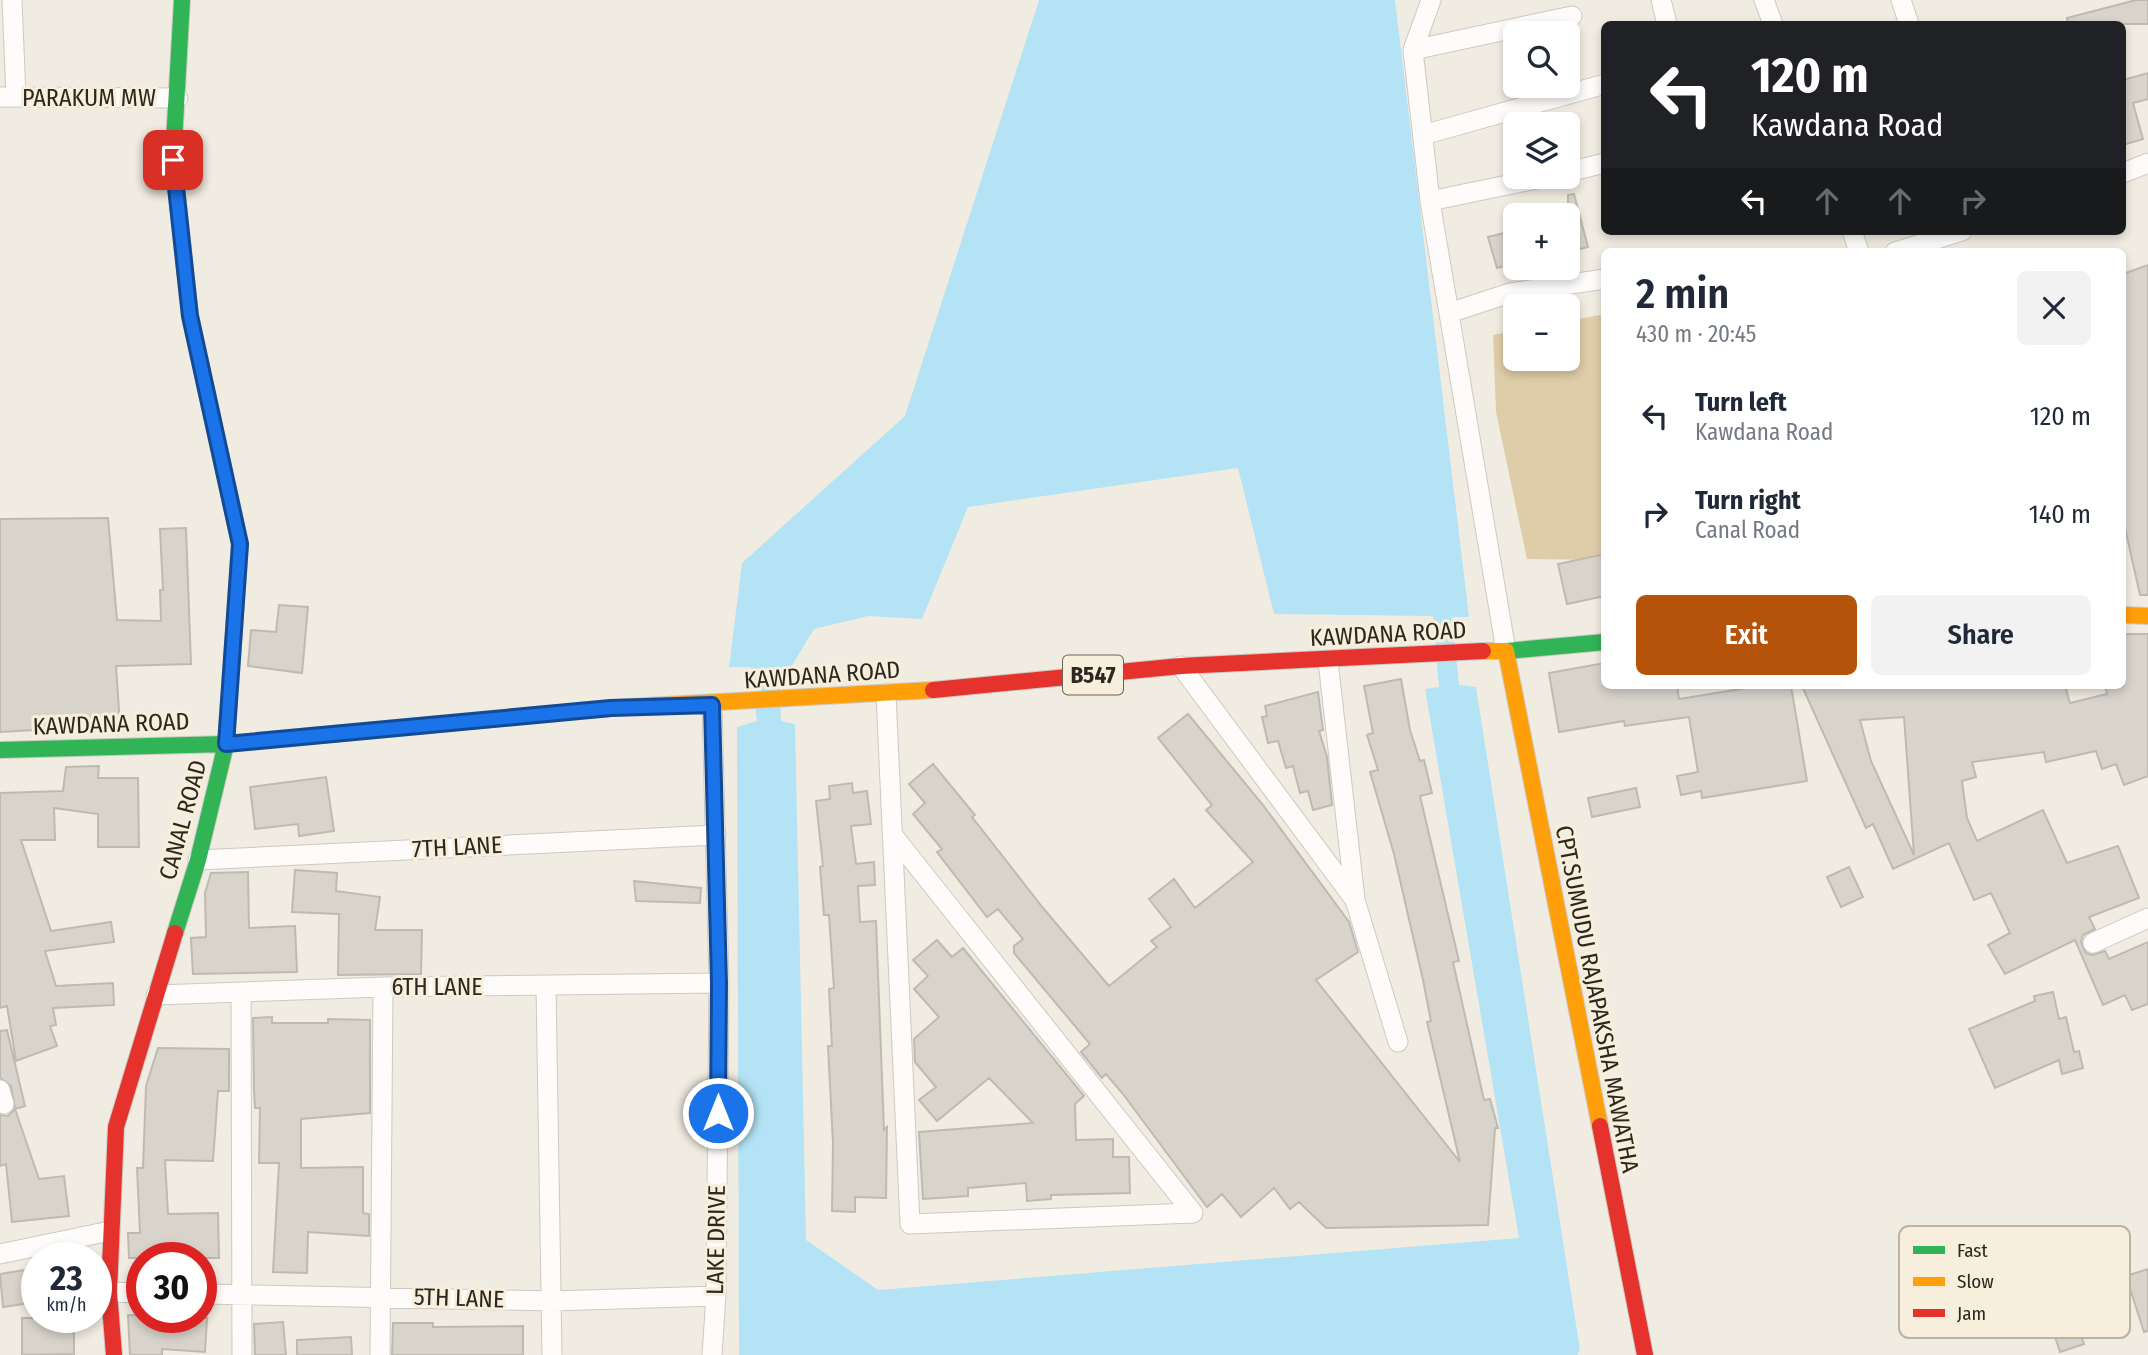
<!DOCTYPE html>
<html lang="en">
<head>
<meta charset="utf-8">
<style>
  :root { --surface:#fff; --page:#f2f2f3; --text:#1f2937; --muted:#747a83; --accent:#b45309 }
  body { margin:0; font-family:"Fira Sans Condensed",sans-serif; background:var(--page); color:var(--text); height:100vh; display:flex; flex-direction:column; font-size:26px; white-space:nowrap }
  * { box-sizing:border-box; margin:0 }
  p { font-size:23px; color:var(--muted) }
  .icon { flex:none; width:38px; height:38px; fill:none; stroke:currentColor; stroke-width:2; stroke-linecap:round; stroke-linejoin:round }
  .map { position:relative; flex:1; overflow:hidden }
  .sheet { position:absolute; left:1601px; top:248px; width:525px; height:441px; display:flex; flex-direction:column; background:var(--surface); border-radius:10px; box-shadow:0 4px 10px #0003 }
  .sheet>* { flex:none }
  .hud { position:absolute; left:1601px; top:21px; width:525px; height:214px; border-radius:10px; box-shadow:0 4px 10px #0003; background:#202124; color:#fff; overflow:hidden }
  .buttons { position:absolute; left:1503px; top:21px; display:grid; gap:14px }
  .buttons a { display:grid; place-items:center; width:77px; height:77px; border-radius:10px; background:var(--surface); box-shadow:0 4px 10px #0003; font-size:35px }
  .speed { position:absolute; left:21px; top:1242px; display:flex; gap:14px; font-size:35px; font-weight:700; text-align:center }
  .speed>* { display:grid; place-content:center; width:91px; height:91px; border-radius:50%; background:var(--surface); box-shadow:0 4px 10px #0003; line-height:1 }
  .speed small { font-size:18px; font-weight:400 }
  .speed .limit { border:10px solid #d22; background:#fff; color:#111 }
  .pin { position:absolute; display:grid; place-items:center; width:60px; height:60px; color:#fff; margin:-30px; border-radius:14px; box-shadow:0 4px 10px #0006 }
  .me { position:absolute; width:77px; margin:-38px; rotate:0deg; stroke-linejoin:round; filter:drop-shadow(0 0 5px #0008) }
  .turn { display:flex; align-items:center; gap:24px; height:147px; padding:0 35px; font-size:32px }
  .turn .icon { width:91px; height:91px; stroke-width:2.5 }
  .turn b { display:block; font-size:49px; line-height:60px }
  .lanes { display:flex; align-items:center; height:66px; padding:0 35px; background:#0003; justify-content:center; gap:35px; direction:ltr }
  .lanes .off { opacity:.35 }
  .round { display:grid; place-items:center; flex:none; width:74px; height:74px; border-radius:10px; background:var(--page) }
  .overview { display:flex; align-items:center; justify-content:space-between; height:119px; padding:0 35px }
  h1 { font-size:42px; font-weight:600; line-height:52px }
  .button { display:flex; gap:14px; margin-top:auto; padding:14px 35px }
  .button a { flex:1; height:80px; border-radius:10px; background:var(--accent); color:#fff; font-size:28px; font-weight:600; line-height:80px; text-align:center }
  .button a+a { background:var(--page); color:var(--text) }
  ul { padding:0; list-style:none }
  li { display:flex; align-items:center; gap:21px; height:98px; padding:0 35px }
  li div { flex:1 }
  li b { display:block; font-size:26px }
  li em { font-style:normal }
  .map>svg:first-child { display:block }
  .forest { fill:#decda8 }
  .water { fill:#b3e3f4; fill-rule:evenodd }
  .building { fill:#d8d4cc; stroke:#bebab1; stroke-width:2; fill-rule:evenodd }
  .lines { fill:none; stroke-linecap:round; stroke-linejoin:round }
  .street-casing { stroke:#cdc9c1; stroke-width:21 }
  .fast-casing { stroke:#cdc9c1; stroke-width:18 }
  .slow-casing { stroke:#cdc9c1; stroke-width:18 }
  .jam-casing { stroke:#cdc9c1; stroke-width:18 }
  .street { stroke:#fdfcfa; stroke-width:19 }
  .fast { stroke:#30b455; stroke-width:16 }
  .slow { stroke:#ff9f0a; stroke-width:16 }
  .jam { stroke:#e5322d; stroke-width:16 }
  .route-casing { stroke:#114b97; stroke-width:18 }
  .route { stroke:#1a73e8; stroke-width:12 }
  .labels { text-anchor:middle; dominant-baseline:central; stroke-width:6; stroke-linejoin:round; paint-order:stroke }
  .shield { fill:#f7eedb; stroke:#696359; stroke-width:2 }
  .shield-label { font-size:23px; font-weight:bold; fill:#2c2821 }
  .street-label { font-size:24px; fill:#2c2821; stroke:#f7eedb }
  .key { fill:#f7eedb; stroke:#bab3a3; stroke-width:2 }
  .key-label { font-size:19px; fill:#2c2821 }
</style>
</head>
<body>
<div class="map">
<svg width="2148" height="1355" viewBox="0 0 2148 1355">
  <rect width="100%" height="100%" fill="#f1ece1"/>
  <path class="forest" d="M1605 314V560L1527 559 1496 412 1493 335 1515 331 1516 359H1568V321Z"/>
  <path class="water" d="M1039 0H1395L1469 617H1452L1459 685 1476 687 1580 1350 1577 1355H739L737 727 757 721 751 667H729L742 563 905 416ZM1238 468 1274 614 1433 616 1439 687 1425 689 1519 1238 878 1290 806 1240 795 724 781 721 779 667H791L814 629 868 616 922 619 968 507Z"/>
  <path class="building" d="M2136 0H2148V24H2068L2067 18Z
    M2148 73V99L2133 103 2143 139 2123 145V80Z
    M1574 194 1588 247 1568 252V195Z
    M1516 230V263L1497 268 1488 237Z
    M2148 265V595H2140L2123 519V274Z
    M108 518 117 620 161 621 160 590H163L160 529 186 528 191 664 116 666 120 725 0 732V519Z
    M1605 554V596L1567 604 1558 564Z
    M279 605 308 607 302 673 248 666 251 630 276 632Z
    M2127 634H2148V776L2124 785 2116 764 2102 769 2096 751 2046 762 2044 752 1972 762 1976 777 1962 781 1967 818 1977 841 2043 810 2067 863 2118 846 2139 898 2089 917 2095 929 2083 935 2081 942 2086 953 2092 955 2105 951 2109 959 2148 942V1004L2132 1010 2125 995 2103 1005 2075 940 2005 974 1988 945 2010 933 1991 893 1974 900 1949 843 1893 869 1873 824 1866 828 1802 686H2065L2070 703 2107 694 2105 686H2123V635ZM1904 717 1914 855 1871 761 1860 720Z
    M1605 663V686H1677L1679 699 1759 686H1791L1807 781 1702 798 1701 791 1681 795 1677 776 1698 772 1689 717 1625 726 1624 721 1559 732 1549 673Z
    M1401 679 1410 730 1420 761 1424 760 1432 793 1420 796 1459 961 1453 962 1484 1100 1490 1099 1498 1128H1495L1488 1225 1326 1228 1299 1202 1290 1209 1274 1188 1241 1217 1222 1194 1207 1207 1123 1094 1106 1074 1102 1078 1081 1052 1090 1044 1014 953V946L1023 939 998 909 987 917 937 852 942 849 913 814 925 803 909 784 933 764 975 815 972 817 1043 908 1109 986 1157 947 1151 941 1171 927 1149 899 1174 879 1195 908 1253 862 1206 810 1212 805 1158 738 1188 714 1263 805 1349 922 1358 952 1316 980 1460 1162 1427 1022 1431 1021 1423 980 1394 854 1370 772 1378 770 1367 735 1373 733 1364 686Z
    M1318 692 1323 730 1319 731 1327 757 1332 805 1313 810 1308 791 1300 793 1293 766 1286 768 1278 741 1268 743 1262 717 1267 716 1265 706Z
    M99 766 98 778H138L139 847H98V814L54 808 55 840H21L51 931 111 922 114 942 45 951 56 986 113 983 114 1005 53 1008 56 1025 50 1026 57 1046 16 1061 7 1006 0 1008V793L63 791 66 767Z
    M326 777 334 831 299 836 298 824 255 829 250 787Z
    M852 783 853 793 867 791 871 824 851 826 856 864 874 862 875 885 858 886 860 922 876 921 884 1130 887 1127 886 1198 855 1197V1212L832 1211 833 1143 828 1046H832L829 989 834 988 829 915H824L820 867 823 866 816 801 830 799 829 786Z
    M1636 788 1640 807 1592 817 1588 798Z
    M1849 867 1863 897 1841 907 1827 877Z
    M295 870 337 873 336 891 380 897 375 930H422L421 974 338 975 339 914 292 912Z
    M248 872 249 928 295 926 297 972 193 974 191 938 206 937 205 893 211 873Z
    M634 881 701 888 700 903 636 901Z
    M937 940 952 957 963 948 1084 1096 1075 1104 1076 1140 1113 1139V1157H1129L1130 1193 1051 1195V1199L1027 1201 1026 1183 968 1188V1196L923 1199 919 1132 1033 1123 989 1078 937 1121 919 1100 936 1087 915 1062 914 1039 939 1017 914 989 928 976 913 960Z
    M2053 992 2059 1019 2066 1017 2074 1052 2079 1051 2083 1068 2062 1074 2059 1060 1995 1088 1969 1029 2035 1001 2034 996Z
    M272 1017V1023H328V1019L370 1020V1113L301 1119V1168L363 1167V1213L369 1214V1236L308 1232 307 1273 273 1272 279 1163H259L260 1108H255L254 1091 253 1018Z
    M7 1030 25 1106 15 1109 11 1086 0 1078V1031Z
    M158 1048 229 1049V1091H218L213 1161 165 1160 168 1214 218 1213 219 1258H129L128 1233H140L137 1168H143L146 1086Z
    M15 1109 39 1179 64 1176 69 1216 12 1222 6 1164 0 1166V1115L8 1116Z
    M37 1268V1302L3 1307 0 1274Z
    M2148 1269V1331L2144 1332 2126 1276Z
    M2058 1271 2069 1305 2084 1300 2091 1322 2078 1326 2084 1344 2060 1352 2054 1334 2057 1333 2040 1277Z
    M128 1315 207 1318 205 1352 162 1349V1355H130Z
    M22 1318H74V1354L22 1355Z
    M283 1322 286 1355H255L254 1324Z
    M393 1323H433V1327L523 1326V1355H392Z
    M351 1337 352 1355H297V1340Z"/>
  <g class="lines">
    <defs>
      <path id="street" d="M12 0 16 97
        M1431 0 1413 50 1430 201 1506 651
        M1661 0 1667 24
        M1764 0 1773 24
        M1901 0 1909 24
        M1413 50 1572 16
        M0 97 178 98
        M1423 135 1605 84
        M1568 172 1605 163
        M2123 173 2148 163
        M1430 201 1546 177
        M1852 231 1859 252
        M1895 252 1962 231
        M1449 313 1510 293 1605 279
        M1328 661 1355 899
        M1181 666 1355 900 1398 1042
        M886 694 910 1224 1193 1213 895 838
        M712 705 719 983 716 1296 712 1355
        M198 860 716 835
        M2093 943 2148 918
        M546 986 552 1355
        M241 993 242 1355
        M156 995 383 987 719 983
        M0 1090 4 1104
        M0 1254 110 1231
        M109 1292 142 1293
        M201 1294 552 1301 716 1296
        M380 1355 383 987"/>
      <path id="fast" d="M177 195 173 160 182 0
        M1506 651 1605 642
        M0 750 226 744 491 719
        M175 933 198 860 226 744 240 544 232 507"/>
      <path id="slow" d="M2123 615 2148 616
        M1484 651H1506L1600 1126
        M491 719 611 708 933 690"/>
      <path id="jam" d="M177 195 190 316 232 507
        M933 690 1181 666 1483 651
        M1600 1126 1645 1355
        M114 1355 109 1292 116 1127 175 933"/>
    </defs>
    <use href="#street" class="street-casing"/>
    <use href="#fast" class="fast-casing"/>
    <use href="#slow" class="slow-casing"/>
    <use href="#jam" class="jam-casing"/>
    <use href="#street" class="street"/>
    <use href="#fast" class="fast"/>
    <use href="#slow" class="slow"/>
    <use href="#jam" class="jam"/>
  </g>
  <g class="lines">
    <defs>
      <path id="route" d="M173 160 190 316 240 544 226 744 611 708 712 705 719 983 718 1113"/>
    </defs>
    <use href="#route" class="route-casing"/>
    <use href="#route" class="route"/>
  </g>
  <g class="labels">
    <rect class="shield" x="1063" y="655.5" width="60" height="39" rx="5"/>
    <g class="shield-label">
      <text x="1093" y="675">B547</text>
    </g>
    <g class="street-label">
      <text x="89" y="98">PARAKUM MW</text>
      <text transform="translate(1388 634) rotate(-3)">KAWDANA ROAD</text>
      <text transform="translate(822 675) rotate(-4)">KAWDANA ROAD</text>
      <text transform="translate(111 724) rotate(-2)">KAWDANA ROAD</text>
      <text transform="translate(183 820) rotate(-75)">CANAL ROAD</text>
      <text transform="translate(457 847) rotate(-3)">7TH LANE</text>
      <text x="437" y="987">6TH LANE</text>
      <text transform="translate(1597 999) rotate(79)">CPT.SUMUDU RAJAPAKSHA MAWATHA</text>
      <text transform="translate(716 1240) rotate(-89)">LAKE DRIVE</text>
      <text transform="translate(459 1298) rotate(2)">5TH LANE</text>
    </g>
  </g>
  <rect x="1899" y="1226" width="231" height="112" rx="10" class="key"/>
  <rect x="1913" y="1246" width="32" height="8" fill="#30b455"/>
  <rect x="1913" y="1277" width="32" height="9" fill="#ff9f0a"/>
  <rect x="1913" y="1309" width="32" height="8" fill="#e5322d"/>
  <g class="key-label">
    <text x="1957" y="1257">Fast</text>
    <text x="1957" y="1288">Slow</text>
    <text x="1957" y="1320">Jam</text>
  </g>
</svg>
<div class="buttons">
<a><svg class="icon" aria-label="search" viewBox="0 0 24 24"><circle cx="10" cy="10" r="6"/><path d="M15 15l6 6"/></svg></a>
<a><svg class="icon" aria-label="layers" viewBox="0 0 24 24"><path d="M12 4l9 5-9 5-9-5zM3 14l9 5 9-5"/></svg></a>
<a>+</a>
<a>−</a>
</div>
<div class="speed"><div>23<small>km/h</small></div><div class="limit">30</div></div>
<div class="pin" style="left:173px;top:160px;background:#d93025"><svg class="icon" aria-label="arrive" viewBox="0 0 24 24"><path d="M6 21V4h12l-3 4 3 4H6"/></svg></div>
<svg class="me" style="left:718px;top:1113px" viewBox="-20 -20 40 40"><circle r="17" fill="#1a73e8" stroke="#fff" stroke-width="3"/><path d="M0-11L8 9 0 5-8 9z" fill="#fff"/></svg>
<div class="hud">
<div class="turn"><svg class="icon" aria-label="left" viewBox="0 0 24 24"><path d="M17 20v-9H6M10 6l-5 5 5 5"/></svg><div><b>120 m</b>Kawdana Road</div></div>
<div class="lanes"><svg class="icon" aria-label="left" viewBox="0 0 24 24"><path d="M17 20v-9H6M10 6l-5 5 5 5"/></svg><svg class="icon off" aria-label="ahead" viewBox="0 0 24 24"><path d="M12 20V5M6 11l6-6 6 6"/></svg><svg class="icon off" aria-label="ahead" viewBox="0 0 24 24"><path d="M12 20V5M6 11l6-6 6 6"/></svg><svg class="icon off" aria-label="right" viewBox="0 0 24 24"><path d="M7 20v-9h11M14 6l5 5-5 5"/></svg></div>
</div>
<section class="sheet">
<div class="overview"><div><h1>2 min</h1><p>430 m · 20:45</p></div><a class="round"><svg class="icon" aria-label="close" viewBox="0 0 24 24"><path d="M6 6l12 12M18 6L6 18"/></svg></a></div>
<ul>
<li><svg class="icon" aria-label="left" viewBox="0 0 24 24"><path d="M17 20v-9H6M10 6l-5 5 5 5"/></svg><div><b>Turn left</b><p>Kawdana Road</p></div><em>120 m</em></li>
<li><svg class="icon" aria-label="right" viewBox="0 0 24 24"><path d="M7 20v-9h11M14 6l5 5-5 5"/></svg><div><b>Turn right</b><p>Canal Road</p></div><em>140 m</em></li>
</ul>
<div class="button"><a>Exit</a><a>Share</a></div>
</section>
</div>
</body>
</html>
